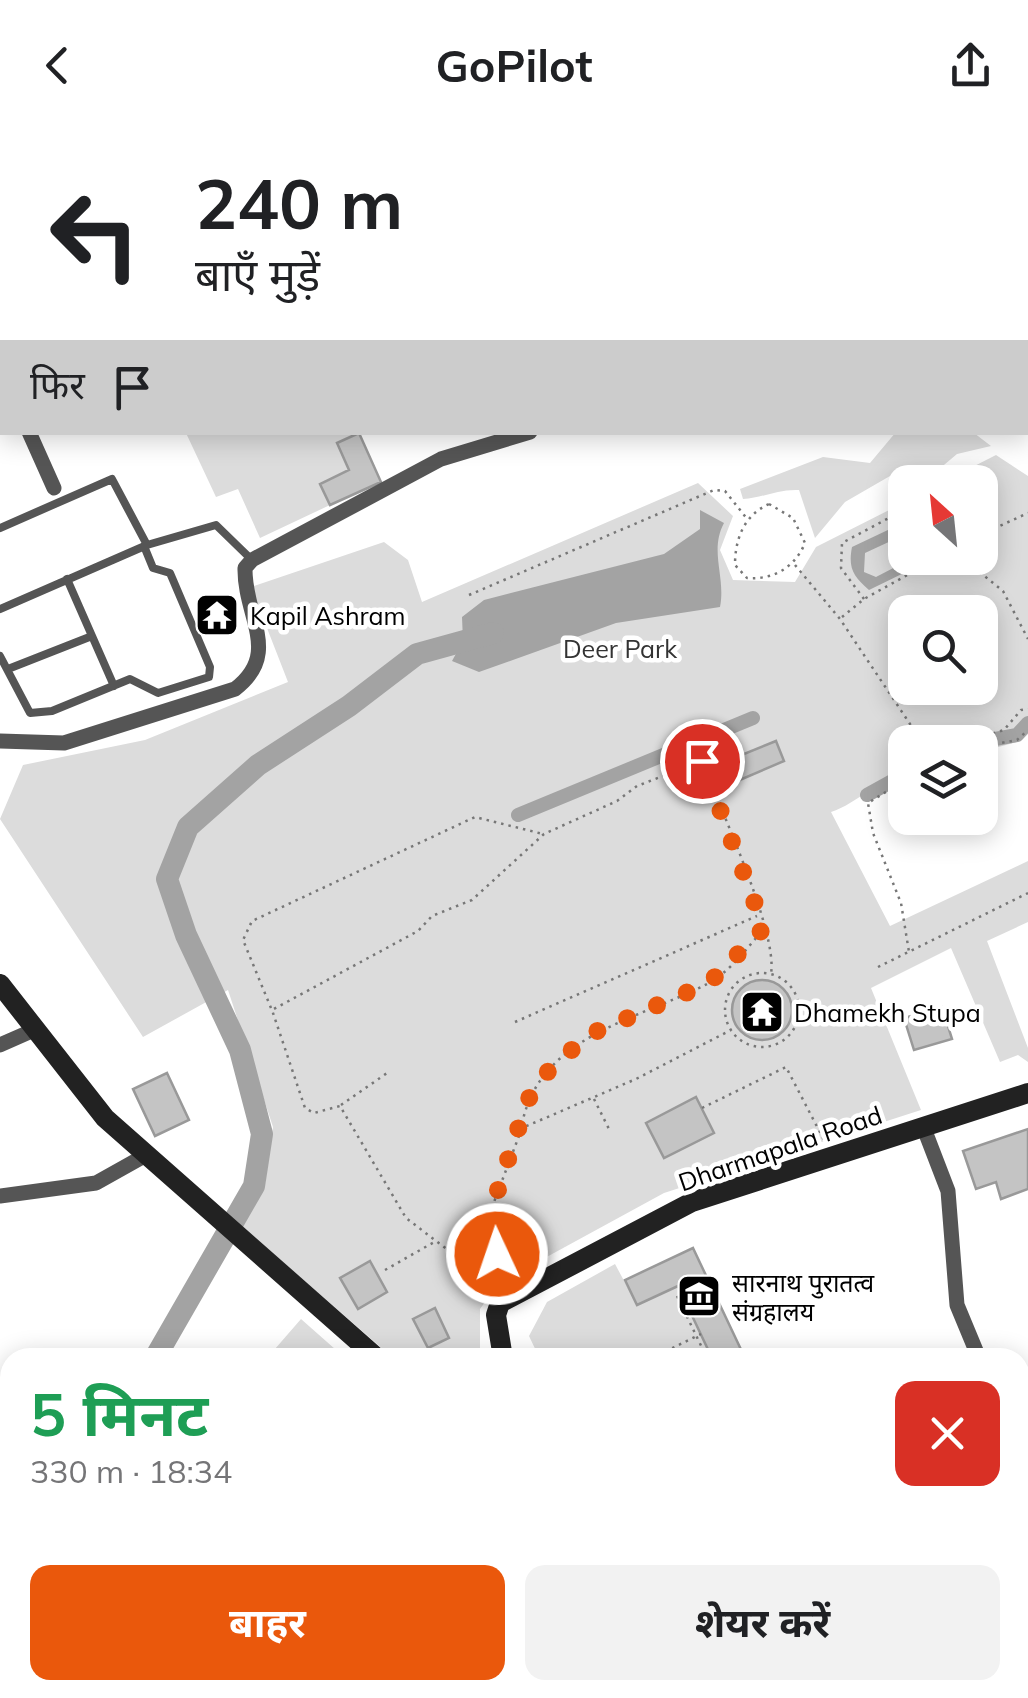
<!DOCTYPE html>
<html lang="hi">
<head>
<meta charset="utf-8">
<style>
  :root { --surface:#fff; --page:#f2f2f2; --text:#202124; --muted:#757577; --accent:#ea580c }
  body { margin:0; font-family:Mulish,"Noto Sans Devanagari",sans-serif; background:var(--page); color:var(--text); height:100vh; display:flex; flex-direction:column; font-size:38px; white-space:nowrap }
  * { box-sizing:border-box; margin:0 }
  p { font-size:32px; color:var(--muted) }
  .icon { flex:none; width:55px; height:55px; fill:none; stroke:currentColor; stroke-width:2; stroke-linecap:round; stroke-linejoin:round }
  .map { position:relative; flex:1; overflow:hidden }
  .side { position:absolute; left:0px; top:1218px; width:1030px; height:352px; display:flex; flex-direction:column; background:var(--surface); border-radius:30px 30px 0 0; box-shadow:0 5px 25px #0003 }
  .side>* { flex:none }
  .top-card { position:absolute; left:0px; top:0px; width:1030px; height:305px; box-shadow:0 5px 25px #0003; background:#fff; color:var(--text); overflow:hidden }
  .needle { width:65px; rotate:333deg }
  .tools { position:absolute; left:888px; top:335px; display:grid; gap:20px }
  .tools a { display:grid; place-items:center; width:110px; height:110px; border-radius:20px; background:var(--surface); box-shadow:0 5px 25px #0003; font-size:50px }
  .pin { position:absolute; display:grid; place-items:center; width:85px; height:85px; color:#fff; margin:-42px; border:5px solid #fff; border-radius:50%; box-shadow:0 2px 10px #0007 }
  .me { position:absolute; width:110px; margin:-55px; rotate:357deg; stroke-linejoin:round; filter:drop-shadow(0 0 8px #0008) }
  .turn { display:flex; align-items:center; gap:35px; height:210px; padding:0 30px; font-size:45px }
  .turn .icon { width:130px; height:130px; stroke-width:2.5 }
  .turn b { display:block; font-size:70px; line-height:85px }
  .then { display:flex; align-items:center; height:95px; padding:0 30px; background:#0003; gap:20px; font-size:38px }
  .round { display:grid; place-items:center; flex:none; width:105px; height:105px; border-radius:20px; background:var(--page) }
  .overview { display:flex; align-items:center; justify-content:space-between; height:170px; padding:0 30px }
  h1 { font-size:60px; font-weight:700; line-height:75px; color:#1e9e55 }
  .cta { display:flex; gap:20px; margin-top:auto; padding:20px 30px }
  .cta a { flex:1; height:115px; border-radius:20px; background:var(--accent); color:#fff; font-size:40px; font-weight:700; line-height:115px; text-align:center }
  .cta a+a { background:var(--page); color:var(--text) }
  header { display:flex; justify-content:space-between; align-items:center; height:130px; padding:0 30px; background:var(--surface); font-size:45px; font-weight:700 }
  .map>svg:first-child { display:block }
  .green { fill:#dcdcdc; fill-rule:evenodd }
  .water { fill:#a3a3a3; fill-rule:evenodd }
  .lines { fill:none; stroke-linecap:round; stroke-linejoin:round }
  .canal { stroke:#a3a3a3; stroke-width:14 }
  .river { stroke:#a3a3a3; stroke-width:22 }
  .building { fill:#c4c4c4; stroke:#999; stroke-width:2.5 }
  .path { stroke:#777; stroke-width:2.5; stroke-dasharray:2.5 5; stroke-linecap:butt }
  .lane { stroke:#555; stroke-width:8 }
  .street { stroke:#555; stroke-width:15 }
  .secondary { stroke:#222; stroke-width:20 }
  .route { stroke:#ea580c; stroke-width:18; stroke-dasharray:0 32.4 }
  .labels { text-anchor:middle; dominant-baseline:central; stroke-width:9; stroke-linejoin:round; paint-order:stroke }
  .poi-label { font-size:25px; fill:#000; stroke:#fff; text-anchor:start }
  .park-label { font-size:25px; fill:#333; stroke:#fff }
  .street-label { font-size:25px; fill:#000; stroke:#fff }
</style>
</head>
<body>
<header><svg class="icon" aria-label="back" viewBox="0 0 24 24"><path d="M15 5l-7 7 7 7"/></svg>GoPilot<svg class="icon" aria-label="share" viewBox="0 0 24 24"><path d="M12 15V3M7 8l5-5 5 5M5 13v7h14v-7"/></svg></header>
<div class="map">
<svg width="1028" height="1568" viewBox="0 0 1028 1568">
  <rect width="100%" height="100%" fill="#fff"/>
  <path class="green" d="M896 302 974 303 991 316 957 324 938 340 890 346 845 372 815 408 799 360C777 359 763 368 743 369L740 359 823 327 870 333Z
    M186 303H359L337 313 349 340 320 354 330 375 260 408 238 359 216 367Z
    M996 325 1028 346V604L1021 611 980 622V612H905V642C877 650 858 673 831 682L890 796 1028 731V792L987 811 1028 918V932L1018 925 1000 932 951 818 871 858 921 980 664 1063 499 1153 480 1179V1227H392L238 1093 265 1054 273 997 228 860 143 907 0 689 23 635 145 610 288 552 251 457 384 412 408 430 422 472 698 353 733 386 720 420 733 450 795 452 816 417 905 372V428H980V352H943ZM905 482H980V558H905Z
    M615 1134 637 1175 678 1156 712 1227H539L529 1206 547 1172Z
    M301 1189 344 1227H268Z
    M242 1560H698L708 1568H249Z"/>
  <path class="water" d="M700 380 724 393C709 421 726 447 720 477L616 493 479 542 452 531 463 511 462 487 484 470 664 424 700 399Z
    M890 399 905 405V428H914L910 440 869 460C853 446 848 438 852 417ZM893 410 902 417 901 434 876 447 864 442 865 423Z"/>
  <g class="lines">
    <path class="canal" d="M979 612 1017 605 1028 593
      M867 665 905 644
      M518 685 753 588"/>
    <path class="river" d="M155 1228 254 1056 262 1004 240 920 186 805 167 749 188 697 258 635 349 576 417 524 493 503
      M117 1560 118 1568"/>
  </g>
  <path class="building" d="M359 303 381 352 330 375 320 354 349 340 337 313Z
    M776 611 784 631 721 658 712 637Z
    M732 880a30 30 0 1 1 60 0a30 30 0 1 1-60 0Z
    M942 877 952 909 914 920 904 888Z
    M167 943 189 990 155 1006 133 959Z
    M696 967 714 1003 664 1028 646 993Z
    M1028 999V1059L1001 1069 996 1052 976 1059 963 1021Z
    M693 1118 745 1228H712L678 1156 637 1175 625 1150Z
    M370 1131 387 1162 358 1179 340 1148Z
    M435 1178 449 1208 428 1218 413 1189Z
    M330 1560H370L376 1568H336Z"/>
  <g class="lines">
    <path class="path" d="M769 374 793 388 805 413C795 437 774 450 747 448L735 435C735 409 744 385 769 374Z
      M980 405 1028 383
      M962 428 1003 461 1028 509
      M795 435 840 489 922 612
      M469 465 714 360 725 361 748 390
      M864 469 841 438 842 413 900 382 905 390
      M842 487 864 469 938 428
      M964 612 1004 600 1021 580 1028 579
      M980 617 1017 610 1028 600
      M905 650 868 673 873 703 901 773 909 822
      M878 837 1028 763
      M725 880a37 37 0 1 1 74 0a37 37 0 1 1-74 0Z
      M271 878 243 810 252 791 475 687 543 704
      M515 892 757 786
      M594 969 609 999
      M341 975 390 941
      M702 978 786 937 825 1012
      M522 994C540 905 638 890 707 854 730 842 746 819 763 800
      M385 1140 436 1111
      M488 1160 461 1130 406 1088 340 976 314 983 305 978 272 880 418 801 432 786 472 770 544 704 617 671 637 656 702 631C719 677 778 801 771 844
      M490 1160 497 1124 494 1072 522 998 636 949 731 900
      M677 1166 707 1228
      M652 1228 701 1204
      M668 1560 677 1568
      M537 1568 550 1560 555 1568
      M586 1568 599 1560
      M705 1568 715 1560"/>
    <path class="lane" d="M0 398 112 349 147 415 216 395 252 430
      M67 449 114 556
      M0 479 147 415
      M0 526 30 583 52 581 130 549 158 563 209 547 210 537 173 450 170 443 153 438 144 416
      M8 539 92 506"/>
    <path class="street" d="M39 0 40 2
      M128 0 129 2
      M217 0 218 2
      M410 0 411 2
      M771 0 772 2
      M263 2 271 0
      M504 2 514 0
      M0 87 2 86
      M0 235 2 241
      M29 302 54 358
      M0 611 64 613 235 559C282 523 244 487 245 438L252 430 441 329 530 302
      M0 915 34 900
      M923 996 948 1061 957 1175 979 1228
      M0 1066 96 1053 146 1025
      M0 1265 10 1282
      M1020 1283 1028 1290
      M0 1365 10 1362
      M0 1411 10 1432
      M978 1560 980 1568
      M63 1568 82 1560
      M222 1568 231 1560"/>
    <path class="secondary" d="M0 854 105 988 377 1228
      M503 1228 496 1185 500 1173 692 1072 1028 963
      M750 1560 758 1568"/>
  </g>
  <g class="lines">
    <path class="route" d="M497 1124 494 1072 527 972 540 949 588 905 709 853 764 798 702 631"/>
  </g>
  <defs>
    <symbol id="temple-square" viewBox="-11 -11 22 22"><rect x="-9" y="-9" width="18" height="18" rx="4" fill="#000" stroke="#fff"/><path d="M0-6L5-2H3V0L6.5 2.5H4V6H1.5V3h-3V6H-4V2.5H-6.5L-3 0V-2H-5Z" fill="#fff"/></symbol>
    <symbol id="museum-square" viewBox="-11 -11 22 22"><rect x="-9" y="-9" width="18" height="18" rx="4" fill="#000" stroke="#fff"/><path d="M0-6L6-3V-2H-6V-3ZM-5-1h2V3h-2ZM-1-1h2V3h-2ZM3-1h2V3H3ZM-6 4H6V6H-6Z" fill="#fff"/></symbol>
  </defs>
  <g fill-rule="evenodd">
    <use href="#temple-square" x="192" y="460" width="50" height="50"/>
    <use href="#temple-square" x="737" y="857" width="50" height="50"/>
    <use href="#museum-square" x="674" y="1141" width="50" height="50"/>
  </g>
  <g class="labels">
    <g class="poi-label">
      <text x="250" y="485">Kapil Ashram</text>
      <text x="794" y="882">Dhamekh Stupa</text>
      <text x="732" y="1152">सारनाथ पुरातत्व<tspan x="732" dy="29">संग्रहालय</tspan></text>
    </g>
    <g class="park-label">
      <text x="620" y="518">Deer Park</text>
    </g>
    <g class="street-label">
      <text transform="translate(780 1018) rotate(-19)">Dharmapala Road</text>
    </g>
  </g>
</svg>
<div class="tools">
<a><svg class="needle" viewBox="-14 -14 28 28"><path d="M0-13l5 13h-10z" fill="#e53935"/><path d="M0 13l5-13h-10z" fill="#757577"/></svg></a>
<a><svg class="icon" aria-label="search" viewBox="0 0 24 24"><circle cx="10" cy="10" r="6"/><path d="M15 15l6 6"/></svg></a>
<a><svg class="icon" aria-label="layers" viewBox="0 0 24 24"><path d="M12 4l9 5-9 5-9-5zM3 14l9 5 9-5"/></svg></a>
</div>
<div class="pin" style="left:702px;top:631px;background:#d93025"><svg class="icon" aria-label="arrive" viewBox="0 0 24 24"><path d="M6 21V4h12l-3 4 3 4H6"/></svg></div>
<svg class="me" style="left:497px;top:1124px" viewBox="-20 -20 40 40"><circle r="17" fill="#ea580c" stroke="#fff" stroke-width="3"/><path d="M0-11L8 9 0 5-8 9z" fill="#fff"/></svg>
<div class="top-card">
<div class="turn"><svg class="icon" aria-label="left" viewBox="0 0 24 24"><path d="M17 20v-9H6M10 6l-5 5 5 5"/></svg><div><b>240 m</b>बाएँ मुड़ें</div></div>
<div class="then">फिर<svg class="icon" aria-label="arrive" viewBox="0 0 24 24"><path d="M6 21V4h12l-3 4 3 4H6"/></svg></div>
</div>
<section class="side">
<div class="overview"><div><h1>5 मिनट</h1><p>330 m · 18:34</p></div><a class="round" style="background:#d93025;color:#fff"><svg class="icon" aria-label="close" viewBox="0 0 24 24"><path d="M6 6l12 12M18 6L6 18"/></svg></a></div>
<div class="cta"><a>बाहर</a><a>शेयर करें</a></div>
</section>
</div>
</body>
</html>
